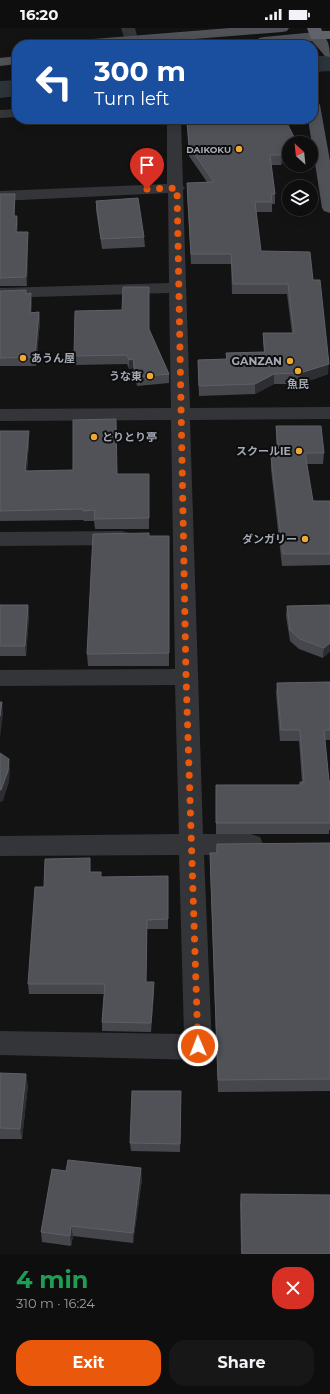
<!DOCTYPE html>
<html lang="en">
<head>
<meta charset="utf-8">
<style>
  :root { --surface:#0e0e0f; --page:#171718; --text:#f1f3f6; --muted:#9b9c9e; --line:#2e2e2f; --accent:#ea580c }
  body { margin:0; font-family:Montserrat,"Noto Sans JP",sans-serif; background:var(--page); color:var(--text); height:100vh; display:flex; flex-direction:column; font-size:15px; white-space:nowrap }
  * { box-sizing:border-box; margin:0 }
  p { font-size:13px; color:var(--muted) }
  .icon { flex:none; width:22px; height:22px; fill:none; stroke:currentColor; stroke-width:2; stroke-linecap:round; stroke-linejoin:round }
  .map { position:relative; height:1226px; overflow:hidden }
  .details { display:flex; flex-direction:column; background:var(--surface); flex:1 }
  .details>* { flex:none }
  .guide { position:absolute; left:12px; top:12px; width:306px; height:84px; border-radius:16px; box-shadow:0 2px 10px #0003,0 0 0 1px var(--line); background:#1a4fa0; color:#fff; overflow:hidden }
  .needle { width:26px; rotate:333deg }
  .fabs { position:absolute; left:282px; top:108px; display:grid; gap:8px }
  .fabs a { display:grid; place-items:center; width:36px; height:36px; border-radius:50%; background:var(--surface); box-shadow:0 2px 10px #0003,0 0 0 1px var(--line); font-size:20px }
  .pin { position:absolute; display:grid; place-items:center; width:34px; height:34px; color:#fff; margin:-41px -17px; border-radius:50% 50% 50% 0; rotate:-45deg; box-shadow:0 0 4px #0007 }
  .pin .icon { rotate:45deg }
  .me { position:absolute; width:44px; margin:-22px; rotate:359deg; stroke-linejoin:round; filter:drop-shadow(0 0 3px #0008) }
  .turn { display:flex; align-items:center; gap:14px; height:84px; padding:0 16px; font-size:18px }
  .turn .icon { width:52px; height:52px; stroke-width:2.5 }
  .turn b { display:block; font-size:28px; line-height:34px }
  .round { display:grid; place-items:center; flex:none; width:42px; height:42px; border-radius:16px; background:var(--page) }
  .headline { display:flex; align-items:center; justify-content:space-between; height:68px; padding:0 16px }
  h1 { font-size:24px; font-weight:700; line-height:30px; color:#1e9e55 }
  .action { display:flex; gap:8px; margin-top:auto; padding:8px 16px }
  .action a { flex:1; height:46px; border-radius:16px; background:var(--accent); color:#fff; font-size:16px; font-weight:700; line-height:46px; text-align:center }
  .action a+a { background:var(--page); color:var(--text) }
  .status { display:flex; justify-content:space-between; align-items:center; height:28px; padding:0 20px; background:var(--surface); direction:ltr }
  .status svg { height:11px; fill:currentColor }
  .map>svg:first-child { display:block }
  .water { fill:#2b343a }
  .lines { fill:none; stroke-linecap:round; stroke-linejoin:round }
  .minor { fill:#343539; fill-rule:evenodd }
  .major { fill:#505258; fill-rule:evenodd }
  .highway { fill:#60636a; fill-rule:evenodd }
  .wall { fill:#46474c }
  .shaded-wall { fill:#2d2e31 }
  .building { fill:#505257; stroke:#5d6066 }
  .route { stroke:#ea580c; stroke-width:7; stroke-dasharray:0 12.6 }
  .poi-dot { fill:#f0a82f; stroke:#0e0e0f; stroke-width:1.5 }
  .labels { text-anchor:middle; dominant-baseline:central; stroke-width:4; stroke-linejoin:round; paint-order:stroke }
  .far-poi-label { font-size:9px; font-weight:bold; fill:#a4aab5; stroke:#0e0e0f; text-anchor:end }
  .poi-label { font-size:11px; font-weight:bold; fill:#a4aab5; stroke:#0e0e0f; text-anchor:end }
</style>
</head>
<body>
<div class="status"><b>16:20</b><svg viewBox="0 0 49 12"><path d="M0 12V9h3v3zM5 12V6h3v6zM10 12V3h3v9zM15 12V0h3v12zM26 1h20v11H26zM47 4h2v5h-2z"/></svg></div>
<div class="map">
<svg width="330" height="1226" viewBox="0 0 330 1226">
  <rect width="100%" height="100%" fill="#131314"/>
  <path class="water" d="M330 27V43L313 44V29Z
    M17 52V68L0 70V53Z"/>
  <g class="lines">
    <path class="minor" d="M121 0H135L138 12 136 15H126Z
      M17 81V89L0 90V82Z
      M167 91H181L183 158 185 160 183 162 190 380 330 379V391L190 392 203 806H251L260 809 263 816 260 823 251 826 204 827 212 1019 208 1028 198 1032 0 1027V1003L184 1006 179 827 0 828V808L179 806 175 657 0 658V642L175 641 171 392 0 393V381L171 380 169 265 0 270V260L169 255 168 165 0 173V163L167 156Z
      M122 503 129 505 132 510 129 515 122 517 0 518V504Z"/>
    <path class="major" d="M230 0H289L287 3 282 4 121 17H61L63 14 68 13Z
      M316 4C328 7 330 18 330 29L325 28 312 13 266 17 259 16 257 13 259 10 264 9Z
      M17 28V36L0 38V30Z
      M313 73 318 74 320 77 330 133V185L324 183 322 180 308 91H313Z"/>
    <path class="highway" d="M307 0H321L322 3H330V11H311Z"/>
  </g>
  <path class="wall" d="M187 94 289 115V128L281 137H271L275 166V176H272V184H256L261 223 313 252 328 346 300 356H274L255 366 199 368 198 343V332L226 331V325L264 324 263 316V305H292L287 266H232L231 236H191L187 165V155L207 154 189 128Z
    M0 166 15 174V188H17V204L28 212 27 258H0Z
    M96 173 144 209 145 219 102 221 96 182Z
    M0 263 26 266 32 274 31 284H39L40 293 36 338H0Z
    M149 301 169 346V355L137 358 133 340 129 341 127 336 75 337 74 328Z
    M276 398 324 425 323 436H307L313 473H330V537L282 538 271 441V429H277L276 410Z
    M0 403 29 414 27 443 117 446H149V501H95L94 493H84L83 492 0 493Z
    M149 508H169V638H88L87 626Z
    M0 577H28L29 587 26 628H0Z
    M330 577 323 630 299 621 290 613 286 588 287 578Z
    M330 654V712H325L329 753H330V802H329V806H216V757H300V754H302L299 713H280L276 665 277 655Z
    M330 815V1063L218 1064 210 838V825H216L217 816Z
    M90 830V844L101 849 168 848V901H147L146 954 154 964 151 1004 102 1003V994L104 966H29L28 956 44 859Z
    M0 1045 28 1057 22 1111H0Z
    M181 1063 180 1124 131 1123 130 1115Z
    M66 1143 142 1151 133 1215 73 1208 71 1218 42 1214 41 1204Z
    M241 1166 330 1226H241L240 1176Z"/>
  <path class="shaded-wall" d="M289 119V128L281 137 282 127Z
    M15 166V196L14 188Z
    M17 188 18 196 17 212 16 204Z
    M28 204V212L27 258 26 249Z
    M31 265 32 274 31 293 30 285Z
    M39 284 40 293 36 338 35 329Z
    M133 331V340L129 341V332Z
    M329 336 328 346 300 356V345Z
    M274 346V356L255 366V356Z
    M29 403V414L26 454 25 443Z
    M28 577 29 587 26 628 25 618Z
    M330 615V624L323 630 324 620Z
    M2 674 3 686 0 710V688Z
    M9 731 10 742 9 754 3 773 0 774V762Z
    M154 954V964L151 1004V995Z
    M26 1046 28 1057 22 1111 20 1101Z
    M141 1140 142 1151 133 1215V1205Z
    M71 1198 73 1208 71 1218 70 1208Z"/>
  <path class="building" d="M197 91H287L288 97 294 109 292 115H289V119L282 127H270L275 166H271L272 174H255L261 223 310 224 313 252H320L329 336 300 345 274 346 255 356 199 358 198 332 227 331 226 325 265 324 263 305H294L288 256H233L231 226H191L187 155 214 154 189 118 187 94Z
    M0 166H15L14 188H17L16 204H28L26 249 0 250Z
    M138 170 144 209 101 211 96 173Z
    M123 259H149V301L169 346 136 349 133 331 129 332 127 327 74 328 75 283 122 282Z
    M26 262V266L31 265 30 285 39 284 35 329 0 330V263Z
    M116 391 117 446H149V490L94 491 95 482 83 483V481L0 483V403H29L25 443 73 442V392Z
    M276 398H321L324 425H305L313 473H330V526H283L271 429H279Z
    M149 505V508H169V625L87 626 93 506Z
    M0 577H28L25 618H0Z
    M330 577V615L324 620 300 611 290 602 287 578Z
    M330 654V702H324L329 753H330V795H216V757H300V754H304L300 702H281L277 655Z
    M0 674H2L0 688Z
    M0 725 9 731 8 743 1 762H0Z
    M330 815V1051L218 1052 210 825H217V816Z
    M90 830V844H101V849L168 848V891L147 892 146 954H154L151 995 102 994 105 956H28L35 859H44L45 831Z
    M0 1045 26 1046 20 1101 0 1100Z
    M132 1063H181L180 1116 130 1115Z
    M68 1132 141 1140 133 1205 71 1198 70 1208 41 1204 52 1141 66 1143Z
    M241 1166 330 1167V1226H242Z"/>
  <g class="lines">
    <path class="route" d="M147 161 177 160 186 648 198 1018"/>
  </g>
  <g class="poi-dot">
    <circle cx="239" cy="121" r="4"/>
    <circle cx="23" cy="330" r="4"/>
    <circle cx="290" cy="333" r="4"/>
    <circle cx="298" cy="343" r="4"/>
    <circle cx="150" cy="348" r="4"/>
    <circle cx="94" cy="409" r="4"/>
    <circle cx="299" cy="423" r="4"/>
    <circle cx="305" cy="511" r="4"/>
  </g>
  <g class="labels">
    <g class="far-poi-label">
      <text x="231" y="121">DAIKOKU</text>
    </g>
    <g class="poi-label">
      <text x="31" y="330" text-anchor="start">あうん屋</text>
      <text x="282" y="333">GANZAN</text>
      <text x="142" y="348">うな東</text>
      <text x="298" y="356" text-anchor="middle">魚民</text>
      <text x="102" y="409" text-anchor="start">とりとり亭</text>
      <text x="291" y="423">スクールIE</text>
      <text x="297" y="511">ダンガリー</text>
    </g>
  </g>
</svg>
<div class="fabs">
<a><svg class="needle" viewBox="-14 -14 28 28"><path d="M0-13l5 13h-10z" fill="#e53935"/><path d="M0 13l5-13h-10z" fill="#9b9c9e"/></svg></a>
<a><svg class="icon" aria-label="layers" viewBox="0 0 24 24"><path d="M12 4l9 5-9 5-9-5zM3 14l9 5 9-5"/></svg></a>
</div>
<div class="pin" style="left:147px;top:161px;background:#d93025"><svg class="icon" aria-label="arrive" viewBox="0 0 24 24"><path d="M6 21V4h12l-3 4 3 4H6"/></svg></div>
<svg class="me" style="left:198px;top:1018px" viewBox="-20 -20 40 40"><circle r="17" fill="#ea580c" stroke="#fff" stroke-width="3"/><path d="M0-11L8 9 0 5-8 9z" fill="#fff"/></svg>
<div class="guide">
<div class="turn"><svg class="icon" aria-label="left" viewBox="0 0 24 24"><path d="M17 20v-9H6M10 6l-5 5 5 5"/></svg><div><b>300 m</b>Turn left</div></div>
</div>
</div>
<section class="details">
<div class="headline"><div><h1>4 min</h1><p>310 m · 16:24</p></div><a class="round" style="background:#d93025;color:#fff"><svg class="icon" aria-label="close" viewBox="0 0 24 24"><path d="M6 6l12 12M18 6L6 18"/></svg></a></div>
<div class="action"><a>Exit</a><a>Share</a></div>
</section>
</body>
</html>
